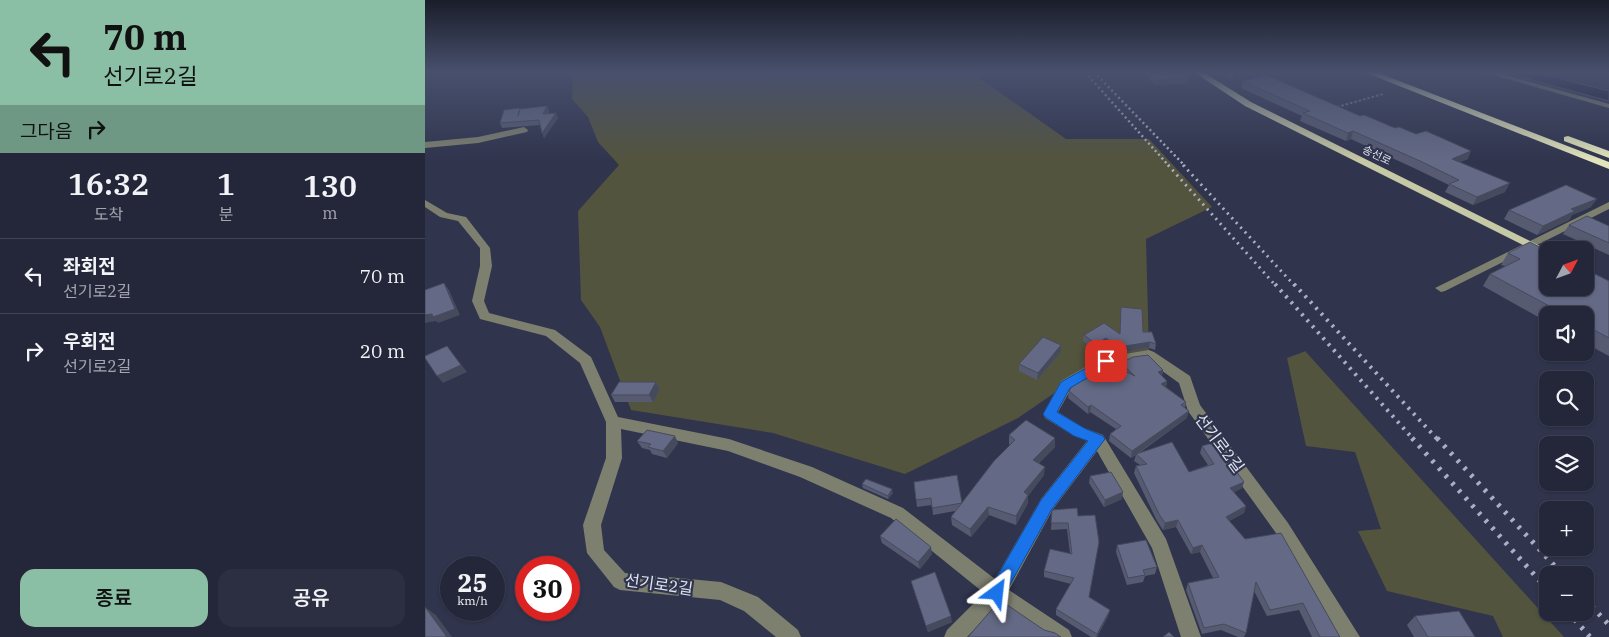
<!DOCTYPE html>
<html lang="ko">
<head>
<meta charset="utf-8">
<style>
  :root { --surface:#24273a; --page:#2c2f42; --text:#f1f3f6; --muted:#a3a5af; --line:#414454; --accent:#8abfa5 }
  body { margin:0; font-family:"IBM Plex Serif","Noto Sans KR",serif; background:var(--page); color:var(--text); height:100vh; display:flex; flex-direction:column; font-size:19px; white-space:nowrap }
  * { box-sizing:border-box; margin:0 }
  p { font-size:16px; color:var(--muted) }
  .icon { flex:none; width:28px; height:28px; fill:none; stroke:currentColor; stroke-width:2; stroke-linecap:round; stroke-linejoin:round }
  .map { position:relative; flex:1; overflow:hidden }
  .sheet { display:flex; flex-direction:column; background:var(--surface); width:425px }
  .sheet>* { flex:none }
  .banner { background:#8abfa5; color:#111; overflow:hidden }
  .needle { width:32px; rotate:49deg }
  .fabs { position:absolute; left:1114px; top:241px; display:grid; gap:10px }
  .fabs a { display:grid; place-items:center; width:55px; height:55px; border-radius:10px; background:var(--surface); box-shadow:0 1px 4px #0004,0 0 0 1px var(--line); font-size:25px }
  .speed { position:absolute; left:15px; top:556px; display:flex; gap:10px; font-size:25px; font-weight:700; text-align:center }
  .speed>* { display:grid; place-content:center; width:65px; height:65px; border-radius:50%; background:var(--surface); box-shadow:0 1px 4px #0004,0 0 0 1px var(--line); line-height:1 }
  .speed small { font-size:12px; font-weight:400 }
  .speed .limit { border:8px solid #d22; background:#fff; color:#111 }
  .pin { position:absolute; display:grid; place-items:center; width:42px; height:42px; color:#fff; margin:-21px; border-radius:10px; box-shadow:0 2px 8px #0006 }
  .me { position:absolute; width:55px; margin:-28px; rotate:30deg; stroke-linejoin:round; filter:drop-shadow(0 0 4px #0008) }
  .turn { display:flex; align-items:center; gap:18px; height:105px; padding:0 20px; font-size:22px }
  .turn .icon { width:65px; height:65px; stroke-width:2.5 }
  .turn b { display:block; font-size:35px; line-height:42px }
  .then { display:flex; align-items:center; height:48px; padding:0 20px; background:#0003; gap:10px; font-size:19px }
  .eta { display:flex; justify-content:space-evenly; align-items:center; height:85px; text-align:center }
  .eta b { font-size:30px; font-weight:600; line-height:35px }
  .button { display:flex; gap:10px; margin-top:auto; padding:10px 20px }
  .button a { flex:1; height:58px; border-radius:15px; background:var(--accent); color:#111; font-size:20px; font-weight:600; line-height:58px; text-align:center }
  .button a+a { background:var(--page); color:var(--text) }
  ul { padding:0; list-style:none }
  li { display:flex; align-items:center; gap:15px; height:75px; padding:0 20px; border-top:1px solid var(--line) }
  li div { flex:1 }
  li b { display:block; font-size:19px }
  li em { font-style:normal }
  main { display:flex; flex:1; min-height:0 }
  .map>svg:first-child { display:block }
  .green { fill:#53543d }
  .water { fill:#131633; stroke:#50546c }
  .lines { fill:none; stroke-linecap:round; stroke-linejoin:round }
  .path { stroke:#7e8297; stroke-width:2; stroke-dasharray:2.5 2; stroke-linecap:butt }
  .minor { fill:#7e806f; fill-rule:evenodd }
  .major { fill:#c6c8a6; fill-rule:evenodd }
  .highway { fill:#e2e5bb; fill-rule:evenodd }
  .rail-far3 { stroke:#abafc1; stroke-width:2.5; stroke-dasharray:2 3; stroke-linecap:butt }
  .rail-far2 { stroke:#abafc1; stroke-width:3; stroke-dasharray:2 4.5; stroke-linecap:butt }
  .rail-far1 { stroke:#abafc1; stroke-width:4; stroke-dasharray:2.5 5.5; stroke-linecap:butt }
  .rail { stroke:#abafc1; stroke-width:5; stroke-dasharray:3 7; stroke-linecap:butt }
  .wall { fill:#565b72 }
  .shaded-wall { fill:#464a5d }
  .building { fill:#646a85; stroke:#464a5d }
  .route { fill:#1a73e8; stroke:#114b97 }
  .labels { text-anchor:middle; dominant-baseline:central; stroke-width:4.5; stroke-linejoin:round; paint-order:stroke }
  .far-street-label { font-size:11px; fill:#dfe3f2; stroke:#30344d }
  .near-street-label { font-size:16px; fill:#dfe3f2; stroke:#30344d }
</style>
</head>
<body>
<main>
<section class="sheet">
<div class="banner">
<div class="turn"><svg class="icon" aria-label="left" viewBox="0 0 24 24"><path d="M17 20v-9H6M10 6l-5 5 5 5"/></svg><div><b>70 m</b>선기로2길</div></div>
<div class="then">그다음<svg class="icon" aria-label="right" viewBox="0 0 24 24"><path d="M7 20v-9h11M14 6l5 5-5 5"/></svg></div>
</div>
<div class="eta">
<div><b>16:32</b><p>도착</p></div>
<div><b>1</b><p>분</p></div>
<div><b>130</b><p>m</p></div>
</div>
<ul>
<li><svg class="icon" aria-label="left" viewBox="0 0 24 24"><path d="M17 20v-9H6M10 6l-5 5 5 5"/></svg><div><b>좌회전</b><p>선기로2길</p></div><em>70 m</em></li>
<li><svg class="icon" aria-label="right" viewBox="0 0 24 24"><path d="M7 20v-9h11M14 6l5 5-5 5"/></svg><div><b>우회전</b><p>선기로2길</p></div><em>20 m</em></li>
</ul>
<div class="button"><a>종료</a><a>공유</a></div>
</section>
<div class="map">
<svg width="1184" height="637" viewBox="0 0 1184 637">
  <rect width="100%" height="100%" fill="#30344d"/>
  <path class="green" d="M148 72H546L641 139H724L787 207 721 239 724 355 681 361 641 385 593 418 480 474 348 433 206 410 175 327 156 300 153 211 194 165 173 142 163 117 147 99Z
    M881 351V352L1139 637H1078L1068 616 962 591 933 531 956 529 930 452 881 446 862 358Z"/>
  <path class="water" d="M1078 72H1110L1184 91V101Z"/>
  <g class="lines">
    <path class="path" d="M912 107 958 94"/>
    <path class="minor" d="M1058 72H1070L1184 104V108Z
      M99 127 103 130 102 132 53 143 0 148V142L53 137Z
      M0 200 22 213 41 217 65 248 67 266 59 301 64 313 130 330 166 357 193 417 304 439 387 467 478 508 570 579 616 499 662 441 649 436 620 418 618 414 636 381 676 358 724 350 729 352 765 376 775 405 863 523 935 637H912L851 533 763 411 754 383 722 360 684 365 646 389 633 412 659 428 678 435 741 539 776 637H756L727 548 672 451 628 509 584 590 644 630 647 637H620L573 605 542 637H519L522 630 559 593 466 518 375 477 303 451 196 429 197 458 176 525 179 550 200 573 296 582 333 597 373 630 376 637H351L319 611 295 600 195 590 189 587 162 553 158 525 181 458V422L155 363 121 336 55 319 47 301 55 266V248L33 221 15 217 0 207Z
      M1184 202V209L1020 291 1016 292 1010 288Z"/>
    <path class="major" d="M769 72H778L826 102 1123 250 1122 257 820 106Z"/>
    <path class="highway" d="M939 72H951L1184 162V169Z
      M1143 136 1184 151V158L1139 141V137Z"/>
    <path class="rail-far3" d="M660 72 744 166
      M669 72 760 166"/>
    <path class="rail-far2" d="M743 165 851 286
      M758 165 870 286"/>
    <path class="rail-far1" d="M850 284 989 440
      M869 284 1013 440"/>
    <path class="rail" d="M987 438 1122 589
      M1012 438 1138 575
      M1160 599 1184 625
      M1143 612 1165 637"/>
  </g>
  <path class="wall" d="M718 72H757L762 83 731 85Z
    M791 72H811L807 79Z
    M817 81 935 116 1043 159 1035 162 1080 192 1048 205 1020 192 1024 185 991 169 926 139 921 141 875 121 877 116 816 88Z
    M122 106 124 111 123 114 133 118 119 138 115 125 77 128 75 123 95 108 96 109Z
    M1166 207 1147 215 1144 220 1112 235 1079 219 1084 210Z
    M1144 225 1184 226V255L1138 234Z
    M1083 253 1184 281V356L1160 343V315H1122V322L1058 286 1065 274 1080 266 1076 265Z
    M696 307 718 332 731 344 730 350 724 348 693 353 681 344 670 350 658 341 659 335 695 334Z
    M636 352 612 380 594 371V364Z
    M696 363 738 370 737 376 742 381 741 387 761 402 760 408 762 418 713 454 764 472 783 465 775 453 777 446 817 488 809 492 821 506 819 513 804 521 820 539 915 637H887L874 610 842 616 829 591 821 633 819 637H813L796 630 777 634 761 590 763 583 788 578 775 552 766 554 751 527 738 530 732 521 709 473 711 466 715 465 709 461 711 455 706 458 684 441 685 434 691 429 665 412 663 414 643 398 644 391 668 377 695 370Z
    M231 382 235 389 228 402H190L186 395Z
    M584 435 630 438V447L614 463 619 475 603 496V503L591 525 564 515 546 537 527 525 526 517 530 511 508 515 507 505 492 507 489 482 537 503 585 445 584 444Z
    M212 441 253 443 242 458 227 454 225 450 217 448Z
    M665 476 697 499 679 507 664 483Z
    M437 484 468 493 463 499 438 488Z
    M652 508 664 598 685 610 683 616 672 637H666L631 615V609L646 584 619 577V571L645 553 642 529 626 530 627 510Z
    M455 536 507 554 495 569 457 543Z
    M692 545 732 567 730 574 720 576 718 582 702 585 691 552Z
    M486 581 527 622 503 632 488 588Z
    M990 616 1050 637H989L982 625Z"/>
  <path class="shaded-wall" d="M763 77 762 83 731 85V80Z
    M122 106 124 111 121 119 118 114Z
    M131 113 133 118 119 138 117 133Z
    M928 131 926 139 921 141 923 133Z
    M1046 151 1043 159 1023 167 1027 159Z
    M1085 183 1080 192 1048 205 1052 197Z
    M1172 199 1166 207 1147 215 1144 220 1112 235 1118 226 1146 209Z
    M19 283 24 290 35 315 13 323 11 321 0 323V315Z
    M681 338V344L670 350 671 344Z
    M725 342 724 348 693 353 694 347Z
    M636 345V352L612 380 613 373Z
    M22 346 42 372 18 383 12 376Z
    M738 370 737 376 733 372Z
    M742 381 741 388 736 384Z
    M231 382 235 389 228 402 224 395Z
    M666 405 665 412 663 414V407Z
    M764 411 762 418 706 458 707 451Z
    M250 436 253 443 242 458 238 451Z
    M630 438V447L608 468V460Z
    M620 467 619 475 603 496V503L591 525V516L599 492Z
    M819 482 817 488 803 495 805 488Z
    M467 489 468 493 463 499V496Z
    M698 492 697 499 679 507 680 500Z
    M821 506 819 513 799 524 801 517Z
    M563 507 564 515 546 537 545 529Z
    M753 520 751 527 738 530 740 523Z
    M777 545 775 552 766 554 768 548Z
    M506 547 507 554 495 569 493 562Z
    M0 607 11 615 27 637H22Z
    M685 610 683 616 672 637H671L672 634Z
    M526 616 527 622 503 632 501 626Z"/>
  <path class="building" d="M724 72H757L763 77 731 80Z
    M841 75 935 116 939 115 970 128 974 127 991 134 1001 131 1046 151 1027 159 1085 183 1052 197 1024 184 1034 180 995 161 928 131 923 133 878 113 885 111 817 81Z
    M122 106 118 114 131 113 117 133 114 120 75 123 79 110 95 108 93 116 95 109Z
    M1141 185 1172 199 1146 209 1150 211 1118 226 1084 210Z
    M1162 216 1184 226V243L1144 225Z
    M1105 242 1122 251V288H1160V269L1184 281V338L1160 325V315H1141L1065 274 1095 259 1083 253Z
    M19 283 30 309 8 317 7 314 0 315V290Z
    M696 307 717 309 718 332H727L731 344 725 342 694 347 681 338 671 344 659 335 679 323 695 334Z
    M618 337 636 345 613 373 594 364Z
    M22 346 36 365 12 376 0 358V356Z
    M723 355 738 370 733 372 742 381 736 384 761 402 756 405 764 411 707 451 685 434 696 426 666 405 663 407 644 391 648 384 664 374 668 377 695 369 710 376 696 363 708 357Z
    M194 382H231L224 395H186Z
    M601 420 630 438 608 460 620 467 599 492 603 495 591 516 563 507 545 529 526 517 569 461 590 440 584 435Z
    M222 430 250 436 238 451 223 447 226 444 212 441Z
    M747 442 764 472 789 464 777 446 790 442 819 482 805 488 821 506 801 517 820 539 856 533 915 637H895L878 603 845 610 831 582 821 633 799 624 779 628 763 583 794 577 777 545 768 548 753 520 740 523 734 514 711 466 722 464 711 454Z
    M686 472 698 492 680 500 665 476Z
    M532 475 537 503 507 508 506 498 491 500 489 482Z
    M441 479 467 489 463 496 437 484Z
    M652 508 653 516 670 515 674 542 664 597 685 610 672 634 631 609 649 578 619 571 625 549 647 554 643 523H626L627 510Z
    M471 519 506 547 493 562 455 536Z
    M721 540 732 567 718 570 720 575 703 578 692 545Z
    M510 572 526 616 501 626 486 581Z
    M575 600 619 630 630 633 636 637H543Z
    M0 607 22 637H0Z
    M1034 611 1050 637H1003L990 616Z
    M744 632 749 637H738Z"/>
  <linearGradient id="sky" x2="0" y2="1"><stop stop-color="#1a1d2a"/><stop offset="0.45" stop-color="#48506d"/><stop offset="1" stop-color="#48506d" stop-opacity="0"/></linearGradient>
  <rect width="1184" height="161" fill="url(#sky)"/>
  <path class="route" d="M681 357 687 361 686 364 645 388 632 412 659 428 678 436 680 439 627 509 577 599 572 601 566 599 563 593 566 587 616 500 663 441 649 436 620 417 618 414 636 382Z"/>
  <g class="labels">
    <g class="far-street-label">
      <text transform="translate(952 155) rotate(26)">송선로</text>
    </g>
    <g class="near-street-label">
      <text transform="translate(795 443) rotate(53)">선기로2길</text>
      <text transform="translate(234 584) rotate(8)">선기로2길</text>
    </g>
  </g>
</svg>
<div class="fabs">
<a><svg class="needle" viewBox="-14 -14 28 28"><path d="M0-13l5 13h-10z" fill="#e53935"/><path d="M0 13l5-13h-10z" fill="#a3a5af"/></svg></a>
<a><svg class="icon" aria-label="sound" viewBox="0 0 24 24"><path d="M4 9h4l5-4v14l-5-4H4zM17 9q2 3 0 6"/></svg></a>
<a><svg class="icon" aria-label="search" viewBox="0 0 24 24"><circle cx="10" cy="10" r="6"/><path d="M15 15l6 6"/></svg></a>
<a><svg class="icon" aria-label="layers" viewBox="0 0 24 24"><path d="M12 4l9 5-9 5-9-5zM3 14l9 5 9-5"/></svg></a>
<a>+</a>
<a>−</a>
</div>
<div class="speed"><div>25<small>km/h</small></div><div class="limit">30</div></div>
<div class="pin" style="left:681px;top:361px;background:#d93025"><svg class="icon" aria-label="arrive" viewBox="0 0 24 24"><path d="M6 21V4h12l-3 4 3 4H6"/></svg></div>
<svg class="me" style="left:572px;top:593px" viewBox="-20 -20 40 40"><path d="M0-17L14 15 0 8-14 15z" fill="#1a73e8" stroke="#fff" stroke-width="4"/></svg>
</div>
</main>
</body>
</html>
